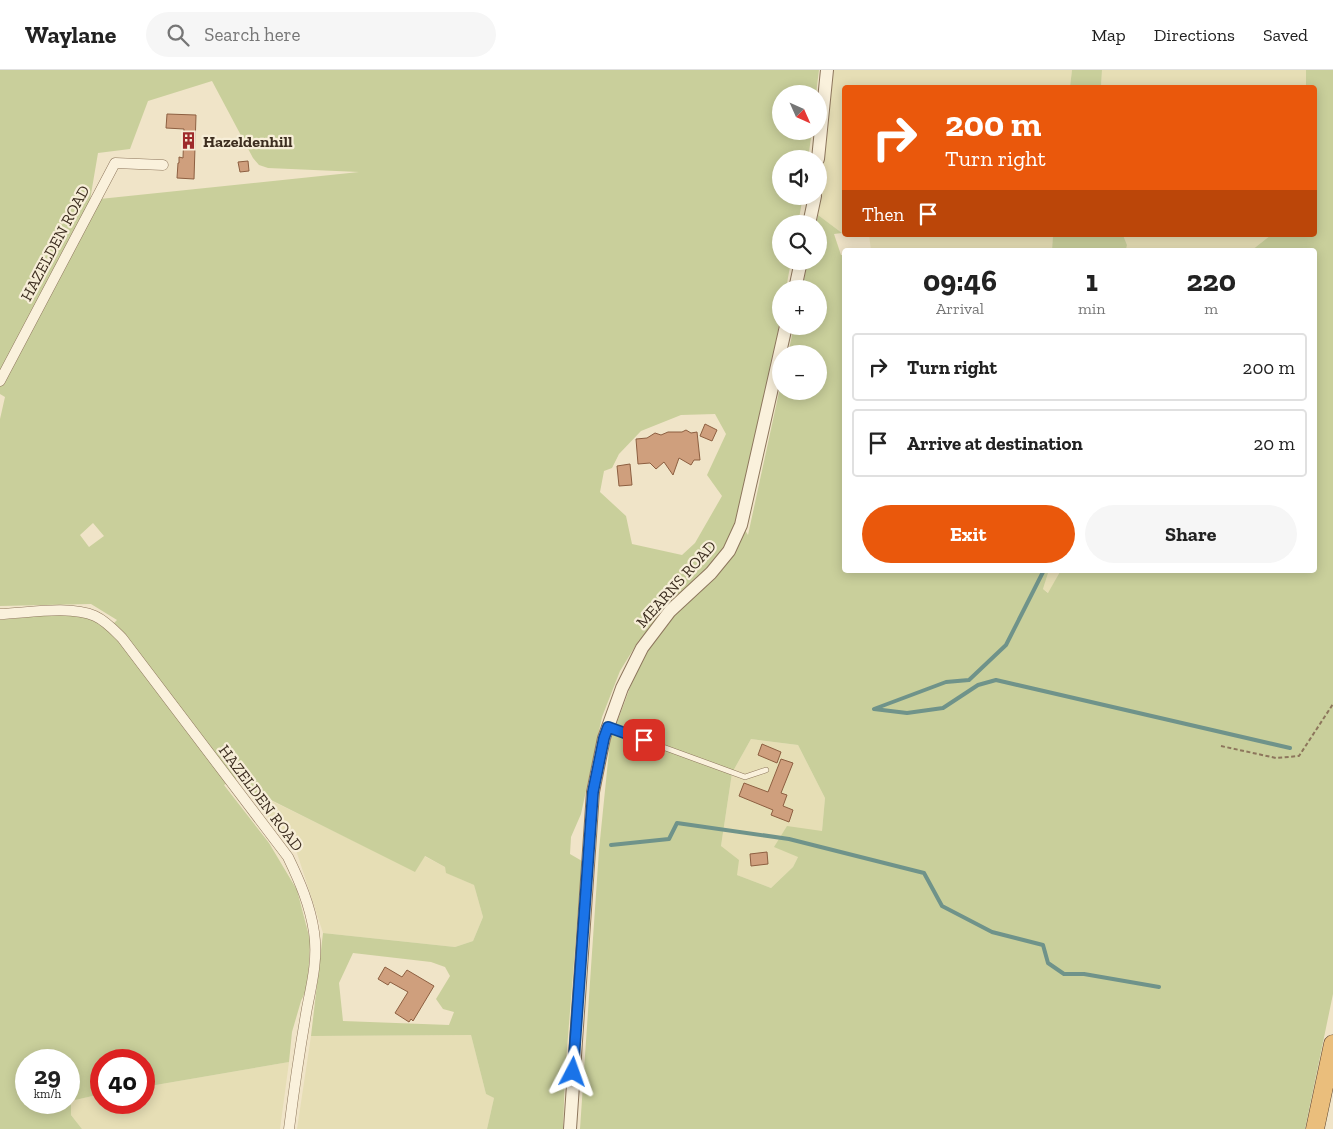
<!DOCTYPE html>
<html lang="en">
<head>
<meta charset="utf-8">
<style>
  :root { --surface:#fff; --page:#f6f6f6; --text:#222; --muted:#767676; --line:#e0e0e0; --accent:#ea580c }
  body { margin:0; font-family:"Zilla Slab",serif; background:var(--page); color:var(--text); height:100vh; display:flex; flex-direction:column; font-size:19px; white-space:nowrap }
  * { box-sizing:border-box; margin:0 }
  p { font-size:16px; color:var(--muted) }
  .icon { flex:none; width:28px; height:28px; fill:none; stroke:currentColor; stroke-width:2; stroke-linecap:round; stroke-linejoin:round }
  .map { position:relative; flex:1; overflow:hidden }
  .sheet { position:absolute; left:842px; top:178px; width:475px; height:325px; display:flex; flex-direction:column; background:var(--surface); border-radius:5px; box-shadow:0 2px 12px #0003 }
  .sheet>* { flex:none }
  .guide { position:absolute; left:842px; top:15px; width:475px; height:152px; border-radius:5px; box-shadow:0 2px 12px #0003; background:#ea580c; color:#fff; overflow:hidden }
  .needle { width:32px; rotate:135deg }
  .fabs { position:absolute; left:772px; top:15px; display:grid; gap:10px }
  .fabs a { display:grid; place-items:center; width:55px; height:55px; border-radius:50%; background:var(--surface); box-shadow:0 2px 12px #0003; font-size:25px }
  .speed { position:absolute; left:15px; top:979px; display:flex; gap:10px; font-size:25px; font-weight:700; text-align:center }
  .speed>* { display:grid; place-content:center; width:65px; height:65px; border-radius:50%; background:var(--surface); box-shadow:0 2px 12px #0003; line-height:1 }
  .speed small { font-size:12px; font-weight:400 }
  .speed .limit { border:8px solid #d22; background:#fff; color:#111 }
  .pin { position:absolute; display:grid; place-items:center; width:42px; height:42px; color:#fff; margin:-21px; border-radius:10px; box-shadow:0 2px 8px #0006 }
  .me { position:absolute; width:55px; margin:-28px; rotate:4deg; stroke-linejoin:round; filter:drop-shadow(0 0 4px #0008) }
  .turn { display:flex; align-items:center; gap:18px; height:105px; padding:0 20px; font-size:22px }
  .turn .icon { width:65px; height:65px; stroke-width:2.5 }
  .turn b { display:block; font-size:35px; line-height:42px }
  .then { display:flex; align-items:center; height:48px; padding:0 20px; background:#0003; gap:10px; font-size:19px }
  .eta { display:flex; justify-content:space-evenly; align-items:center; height:85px; text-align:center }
  .eta b { font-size:30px; font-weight:700; line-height:35px }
  .button { display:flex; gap:10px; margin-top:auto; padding:10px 20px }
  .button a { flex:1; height:58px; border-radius:30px; background:var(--accent); color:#fff; font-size:20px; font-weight:700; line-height:58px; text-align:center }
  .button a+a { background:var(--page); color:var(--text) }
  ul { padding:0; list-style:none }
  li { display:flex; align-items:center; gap:15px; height:68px; margin:0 10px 8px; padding:0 10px; border:2px solid var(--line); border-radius:5px }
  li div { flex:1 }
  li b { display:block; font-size:19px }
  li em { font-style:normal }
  header { display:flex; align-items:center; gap:30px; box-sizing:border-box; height:70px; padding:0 25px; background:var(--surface); border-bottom:1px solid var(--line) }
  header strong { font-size:24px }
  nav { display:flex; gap:28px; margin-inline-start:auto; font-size:18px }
  .search { width:350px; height:45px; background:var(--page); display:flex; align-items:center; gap:12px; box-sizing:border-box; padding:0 18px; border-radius:28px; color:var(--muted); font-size:19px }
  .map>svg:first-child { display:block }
  .farmland { fill:#e6deb5 }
  .green { fill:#c9cf9b; fill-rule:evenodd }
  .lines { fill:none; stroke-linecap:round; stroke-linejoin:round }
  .stream { stroke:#6f938a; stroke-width:4 }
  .building { fill:#cf9f7d; stroke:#8d5f41 }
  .service-casing { stroke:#8d765c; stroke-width:6 }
  .minor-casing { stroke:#8d765c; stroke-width:11 }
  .tertiary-casing { stroke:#8d765c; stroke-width:14 }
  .trunk-casing { stroke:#5b4430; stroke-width:19 }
  .path { stroke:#8d765c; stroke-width:2; stroke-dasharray:4 2.5; stroke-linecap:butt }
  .service { stroke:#faf1dc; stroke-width:5 }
  .minor { stroke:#faf1dc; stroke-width:10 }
  .tertiary { stroke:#faf1dc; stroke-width:12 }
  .trunk { stroke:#eabe7c; stroke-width:18 }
  .route-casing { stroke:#114b97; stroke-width:12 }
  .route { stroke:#1a73e8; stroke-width:9 }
  .labels { text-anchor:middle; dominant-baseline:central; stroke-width:4.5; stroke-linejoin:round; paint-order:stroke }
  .poi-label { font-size:16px; font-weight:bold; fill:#3d2e20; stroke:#f7eed8; text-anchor:start }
  .street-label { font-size:16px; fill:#3d2e20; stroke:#f7eed8 }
</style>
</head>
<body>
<header>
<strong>Waylane</strong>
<div class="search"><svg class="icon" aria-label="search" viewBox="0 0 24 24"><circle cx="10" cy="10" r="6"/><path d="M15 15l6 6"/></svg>Search here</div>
<nav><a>Map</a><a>Directions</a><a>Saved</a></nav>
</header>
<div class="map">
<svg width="1333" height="1059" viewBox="0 0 1333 1059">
  <rect width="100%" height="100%" fill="#f0e4c8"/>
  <path class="farmland" d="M834 0H1072L1070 17 845 18V162L842 163 818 145Z
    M1102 0H1306V17L1101 18Z
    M869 165H1053L1052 180H871Z
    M1123 165H1271L1252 180H1126L1127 175Z
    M1049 500H1061L1049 523 1043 519Z
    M751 669 798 675 825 728 822 761 798 787 793 797 771 818 737 805 721 776 732 703Z
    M270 730 415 801 424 786 445 797 447 803 474 815 483 847 473 871 455 877 323 863 296 780 255 731Z
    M471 965 486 1024 494 1028 487 1059H297L311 966Z
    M289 992 280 1059H82L71 1045V1031L101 1024V1032H144V1017Z"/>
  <path class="green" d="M0 0H819L816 24H781V61H812L808 89H781V126H803L798 154H781V191H791L786 219H781V245L770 303 737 447 748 465 781 313V321H819V284H788L794 256H819V219H802L808 191H819V154H816L818 145 842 163 834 164 841 185H845V500H1049L1043 519 1048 523 1061 500H1315V180H1252L1271 165H1315V18L1306 17V0H1333V924L1305 1059H580L599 780 610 671 640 591 639 570 620 601 602 647 581 744 571 767 570 784 582 791 565 1004 563 1059H487L494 1028 486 1024 471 965 311 966 323 863 455 877 473 871 483 847 474 815 446 803 445 797 425 786 415 802 271 730 255 731 239 707 224 715 269 773 297 820 310 870 308 916 301 931 292 962 289 992 144 1017V990H101V1024L71 1031V1045L82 1059H0V550C24 548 69 540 91 548 97 550 102 556 107 560L117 550 91 534 0 536V349L5 327 0 324ZM212 11 253 88 259 95 268 98 359 102 90 130 98 83 130 79 148 31ZM715 344 726 364 707 405 722 426 695 473 682 485 632 474 626 446 600 422 604 401 612 398 619 384 641 361 681 345ZM93 453 104 466 89 477 80 465ZM751 669 798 675 825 728 822 761 787 756 774 777 798 787 793 797 771 818 737 805 739 790 721 776 732 703ZM353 883 431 892 445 897 450 906 436 929 443 939 454 942 449 955 343 951 339 913ZM26 990H69V1032H26Z
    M1072 0H1102L1101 17H1070Z
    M1053 165H1123L1127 175 1126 180H1052Z"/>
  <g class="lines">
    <path class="stream" d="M1044 500 1006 575 969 610 946 612 874 639 907 643 943 638 978 615 996 610 1290 678
      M611 775 669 769 677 753 789 769 924 803 942 836 992 862 1043 875 1048 893 1064 904H1084L1159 917"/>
  </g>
  <path class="building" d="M167 44 196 45 194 109 177 108 178 93H179V87L183 88 184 59 166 58Z
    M248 91 249 101 240 102 238 92Z
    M705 354 717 360 712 371 700 366Z
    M686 360 691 363 697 362 700 390H694L691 395 679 388 673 405 664 392 656 399 650 393 638 394 636 369 647 368 655 363 661 365 668 362H682Z
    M630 394 632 415 619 416 617 396Z
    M762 674 781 682 777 693 758 685Z
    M781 689 793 693 781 723 787 725 783 736 793 740 789 752 771 745 773 740 739 726 744 713 768 722Z
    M767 782 768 794 751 796 750 784Z
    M385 897 402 907 407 900 434 916 413 951 411 949 409 952 395 943 408 922 390 912 388 915 378 909Z"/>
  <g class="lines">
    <defs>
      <path id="service" d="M608 657 745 707 766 700"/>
      <path id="minor" d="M0 311 115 93 163 95
        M0 544C27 543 70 535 95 546 106 551 114 560 122 568L288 787C300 812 310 835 314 862 318 888 312 913 307 938 300 978 294 1019 289 1059"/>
      <path id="tertiary" d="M818 89 827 0
        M809 154 815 126
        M795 219 801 191
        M570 1059 593 722 604 668 622 618 642 578 670 541 711 503 729 481 741 455 786 256"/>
      <path id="trunk" d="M1315 1059 1333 974"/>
    </defs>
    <use href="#service" class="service-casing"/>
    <use href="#minor" class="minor-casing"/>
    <use href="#tertiary" class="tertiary-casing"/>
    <use href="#trunk" class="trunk-casing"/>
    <path class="path" d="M1221 676 1276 688 1299 686 1333 634"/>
    <use href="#service" class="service"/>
    <use href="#minor" class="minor"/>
    <use href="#tertiary" class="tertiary"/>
    <use href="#trunk" class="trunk"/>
  </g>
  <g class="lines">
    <defs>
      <path id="route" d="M573 1002 593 722 604 668 608 657 644 670"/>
    </defs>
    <use href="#route" class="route-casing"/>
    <use href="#route" class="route"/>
  </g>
  <defs>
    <symbol id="building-bare" viewBox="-9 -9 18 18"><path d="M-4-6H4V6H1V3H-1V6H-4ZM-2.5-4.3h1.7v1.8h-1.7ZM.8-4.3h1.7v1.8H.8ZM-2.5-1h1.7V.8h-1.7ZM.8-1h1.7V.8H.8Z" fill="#9e2a2b" stroke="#f7eed8" stroke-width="2.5" paint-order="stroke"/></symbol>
  </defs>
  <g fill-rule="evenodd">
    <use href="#building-bare" x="176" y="58" width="25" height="25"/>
  </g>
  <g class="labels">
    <g class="poi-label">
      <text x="203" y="71">Hazeldenhill</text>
    </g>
    <g class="street-label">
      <text transform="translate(55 173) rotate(-62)">HAZELDEN ROAD</text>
      <text transform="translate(676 514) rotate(-48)">MEARNS ROAD</text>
      <text transform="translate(261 728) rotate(53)">HAZELDEN ROAD</text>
    </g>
  </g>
</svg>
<div class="fabs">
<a><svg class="needle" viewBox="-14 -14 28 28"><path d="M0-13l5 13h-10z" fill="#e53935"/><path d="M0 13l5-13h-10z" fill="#767676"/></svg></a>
<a><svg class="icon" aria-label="sound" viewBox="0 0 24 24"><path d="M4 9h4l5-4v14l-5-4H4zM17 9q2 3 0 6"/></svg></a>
<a><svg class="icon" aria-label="search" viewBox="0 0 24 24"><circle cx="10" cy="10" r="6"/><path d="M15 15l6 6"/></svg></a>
<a>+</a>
<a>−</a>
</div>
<div class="speed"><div>29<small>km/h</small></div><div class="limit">40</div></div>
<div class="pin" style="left:644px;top:670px;background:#d93025"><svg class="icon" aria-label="arrive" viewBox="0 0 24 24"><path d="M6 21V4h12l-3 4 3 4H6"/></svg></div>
<svg class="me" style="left:573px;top:1002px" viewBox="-20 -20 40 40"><path d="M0-17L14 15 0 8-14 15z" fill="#1a73e8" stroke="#fff" stroke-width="4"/></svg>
<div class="guide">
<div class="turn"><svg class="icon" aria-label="right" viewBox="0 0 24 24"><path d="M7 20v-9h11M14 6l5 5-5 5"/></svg><div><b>200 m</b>Turn right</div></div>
<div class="then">Then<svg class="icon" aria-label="arrive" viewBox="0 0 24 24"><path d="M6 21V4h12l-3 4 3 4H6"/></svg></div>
</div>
<section class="sheet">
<div class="eta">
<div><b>09:46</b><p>Arrival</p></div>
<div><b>1</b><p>min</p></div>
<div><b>220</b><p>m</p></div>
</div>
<ul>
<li><svg class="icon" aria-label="right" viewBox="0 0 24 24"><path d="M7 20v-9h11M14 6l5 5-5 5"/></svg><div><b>Turn right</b></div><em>200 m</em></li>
<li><svg class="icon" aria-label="arrive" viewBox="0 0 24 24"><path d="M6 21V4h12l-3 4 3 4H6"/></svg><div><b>Arrive at destination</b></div><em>20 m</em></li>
</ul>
<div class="button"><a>Exit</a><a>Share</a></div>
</section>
</div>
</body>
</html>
